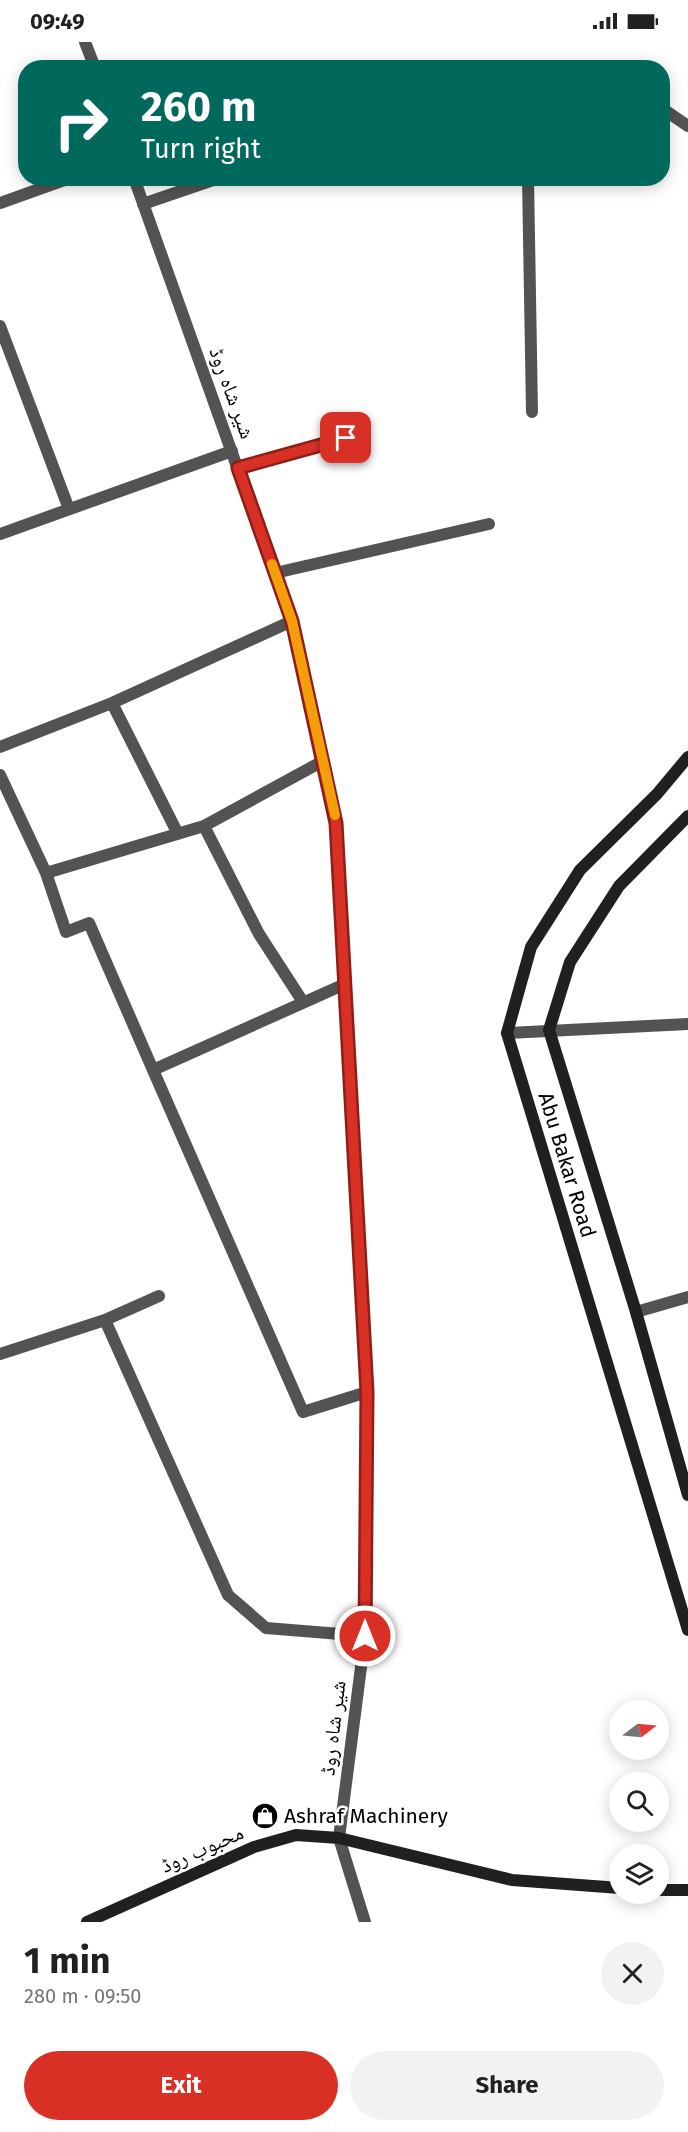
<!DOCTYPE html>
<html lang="en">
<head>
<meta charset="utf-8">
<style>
  :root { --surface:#fff; --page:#f2f2f2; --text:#202124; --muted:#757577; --accent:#d93025 }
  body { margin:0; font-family:"Fira Sans","Noto Naskh Arabic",sans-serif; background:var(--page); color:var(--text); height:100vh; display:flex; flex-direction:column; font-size:22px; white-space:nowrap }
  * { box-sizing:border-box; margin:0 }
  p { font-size:20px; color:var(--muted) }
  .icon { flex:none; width:33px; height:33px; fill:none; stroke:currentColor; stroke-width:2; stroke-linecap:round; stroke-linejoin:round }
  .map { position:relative; height:1880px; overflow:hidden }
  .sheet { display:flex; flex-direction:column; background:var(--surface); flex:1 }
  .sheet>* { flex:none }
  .hud { position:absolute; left:18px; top:18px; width:652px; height:126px; border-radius:24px; box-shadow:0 3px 15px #0003; background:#00695c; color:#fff; overflow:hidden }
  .needle { width:39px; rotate:74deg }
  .controls { position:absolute; left:609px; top:1658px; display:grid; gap:12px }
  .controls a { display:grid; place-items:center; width:60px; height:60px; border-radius:50%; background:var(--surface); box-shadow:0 3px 15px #0003; font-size:30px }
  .pin { position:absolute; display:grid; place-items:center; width:51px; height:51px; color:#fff; margin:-26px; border-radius:12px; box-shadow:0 3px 9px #0006 }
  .me { position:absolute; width:66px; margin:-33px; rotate:0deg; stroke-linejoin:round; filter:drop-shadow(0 0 4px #0008) }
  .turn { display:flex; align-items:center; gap:21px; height:126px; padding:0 24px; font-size:27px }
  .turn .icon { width:78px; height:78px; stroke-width:2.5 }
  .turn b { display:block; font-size:42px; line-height:51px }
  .round { display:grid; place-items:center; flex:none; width:63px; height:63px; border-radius:32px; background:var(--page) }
  .head { display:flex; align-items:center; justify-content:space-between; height:102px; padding:0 24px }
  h1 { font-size:36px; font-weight:700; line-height:45px }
  .button { display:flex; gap:12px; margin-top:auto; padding:12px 24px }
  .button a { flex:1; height:69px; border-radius:36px; background:var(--accent); color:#fff; font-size:24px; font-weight:700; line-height:69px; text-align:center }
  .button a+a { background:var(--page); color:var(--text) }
  .status { display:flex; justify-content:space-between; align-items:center; height:42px; padding:0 30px; background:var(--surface); direction:ltr }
  .status svg { height:16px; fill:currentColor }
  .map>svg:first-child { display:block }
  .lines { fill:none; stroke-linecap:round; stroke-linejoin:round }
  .minor { stroke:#535353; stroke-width:12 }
  .tertiary { stroke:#535353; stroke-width:12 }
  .secondary { stroke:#202020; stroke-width:12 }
  .route-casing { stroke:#8d1f18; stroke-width:15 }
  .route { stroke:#d93025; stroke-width:10 }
  .slow { stroke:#f59e0b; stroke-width:10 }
  .labels { text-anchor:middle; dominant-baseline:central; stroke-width:5; stroke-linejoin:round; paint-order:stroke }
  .street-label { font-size:21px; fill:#000; stroke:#fff }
  .poi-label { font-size:21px; fill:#000; stroke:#fff; text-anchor:start }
</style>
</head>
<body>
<div class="status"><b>09:49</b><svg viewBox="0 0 49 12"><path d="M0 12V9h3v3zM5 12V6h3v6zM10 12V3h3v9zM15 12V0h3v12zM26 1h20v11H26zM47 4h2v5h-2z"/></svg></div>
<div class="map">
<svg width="688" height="1880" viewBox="0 0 688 1880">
  <rect width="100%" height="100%" fill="#fff"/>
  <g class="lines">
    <path class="minor" d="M663 67 688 84
      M528 136 532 370
      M0 161 70 136
      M143 162 219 136
      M0 284 69 467
      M238 426 346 396
      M0 492 232 409
      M275 531 489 482
      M112 661 292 579
      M0 705 112 661 178 792
      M0 733 46 831
      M345 942 153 1028 303 1370 367 1350
      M303 960 259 892 204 784 323 719
      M507 991 688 982
      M153 1028 89 881 66 890 46 831 204 784
      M636 1270 688 1255
      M105 1278 228 1553 266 1586 365 1594
      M0 1312 105 1278 159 1254
      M339 1796 365 1880"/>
    <path class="tertiary" d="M85 0 95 26
      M134 136 292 579 336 781 367 1350 365 1594 339 1796"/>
    <path class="secondary" d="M688 715 657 752 580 828 531 905 507 991 688 1588
      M688 774 619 844 570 920 549 988 636 1270 688 1453
      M658 1848H688
      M87 1880 254 1805 296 1793 339 1796 512 1838 620 1846"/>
  </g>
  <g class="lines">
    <defs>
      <path id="route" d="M346 396 238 426 292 579 336 781 367 1350 365 1594"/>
    </defs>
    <use href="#route" class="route-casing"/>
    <use href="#route" class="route"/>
    <path class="slow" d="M272 522 292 579 335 773"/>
  </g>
  <defs>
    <symbol id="shop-disc" viewBox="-11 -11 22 22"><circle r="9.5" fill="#000" stroke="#fff"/><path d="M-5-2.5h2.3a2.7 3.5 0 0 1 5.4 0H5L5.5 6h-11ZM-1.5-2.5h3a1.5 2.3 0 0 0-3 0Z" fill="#fff"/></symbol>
  </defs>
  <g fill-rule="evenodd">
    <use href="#shop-disc" x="250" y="1759" width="30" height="30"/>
  </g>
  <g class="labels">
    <g class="street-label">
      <text transform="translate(232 351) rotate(70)">شیر شاہ روڈ</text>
      <text transform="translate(567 1123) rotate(73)">Abu Bakar Road</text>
      <text transform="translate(333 1686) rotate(-83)">شیر شاہ روڈ</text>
      <text transform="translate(202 1807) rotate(-24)">محبوب روڈ</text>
    </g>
    <g class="poi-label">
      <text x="284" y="1774">Ashraf Machinery</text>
    </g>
  </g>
</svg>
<div class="controls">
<a><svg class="needle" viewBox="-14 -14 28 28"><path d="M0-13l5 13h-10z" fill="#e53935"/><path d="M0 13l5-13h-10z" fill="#757577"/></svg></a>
<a><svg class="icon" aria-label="search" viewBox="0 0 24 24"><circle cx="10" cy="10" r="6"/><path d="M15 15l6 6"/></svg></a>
<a><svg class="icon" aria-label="layers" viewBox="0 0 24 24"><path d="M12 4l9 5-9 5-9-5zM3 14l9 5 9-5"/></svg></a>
</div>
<div class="pin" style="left:346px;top:396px;background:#d93025"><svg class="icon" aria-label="arrive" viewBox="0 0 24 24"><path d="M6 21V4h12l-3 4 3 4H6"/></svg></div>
<svg class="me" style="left:365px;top:1594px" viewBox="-20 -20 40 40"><circle r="17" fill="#d93025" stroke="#fff" stroke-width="3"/><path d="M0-11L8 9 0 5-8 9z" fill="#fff"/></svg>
<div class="hud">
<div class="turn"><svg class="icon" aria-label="right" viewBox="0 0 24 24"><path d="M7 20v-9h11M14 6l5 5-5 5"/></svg><div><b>260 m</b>Turn right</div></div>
</div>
</div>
<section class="sheet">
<div class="head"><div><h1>1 min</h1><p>280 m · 09:50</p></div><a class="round"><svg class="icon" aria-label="close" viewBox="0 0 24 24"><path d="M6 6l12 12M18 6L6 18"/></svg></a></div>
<div class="button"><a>Exit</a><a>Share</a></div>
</section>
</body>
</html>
